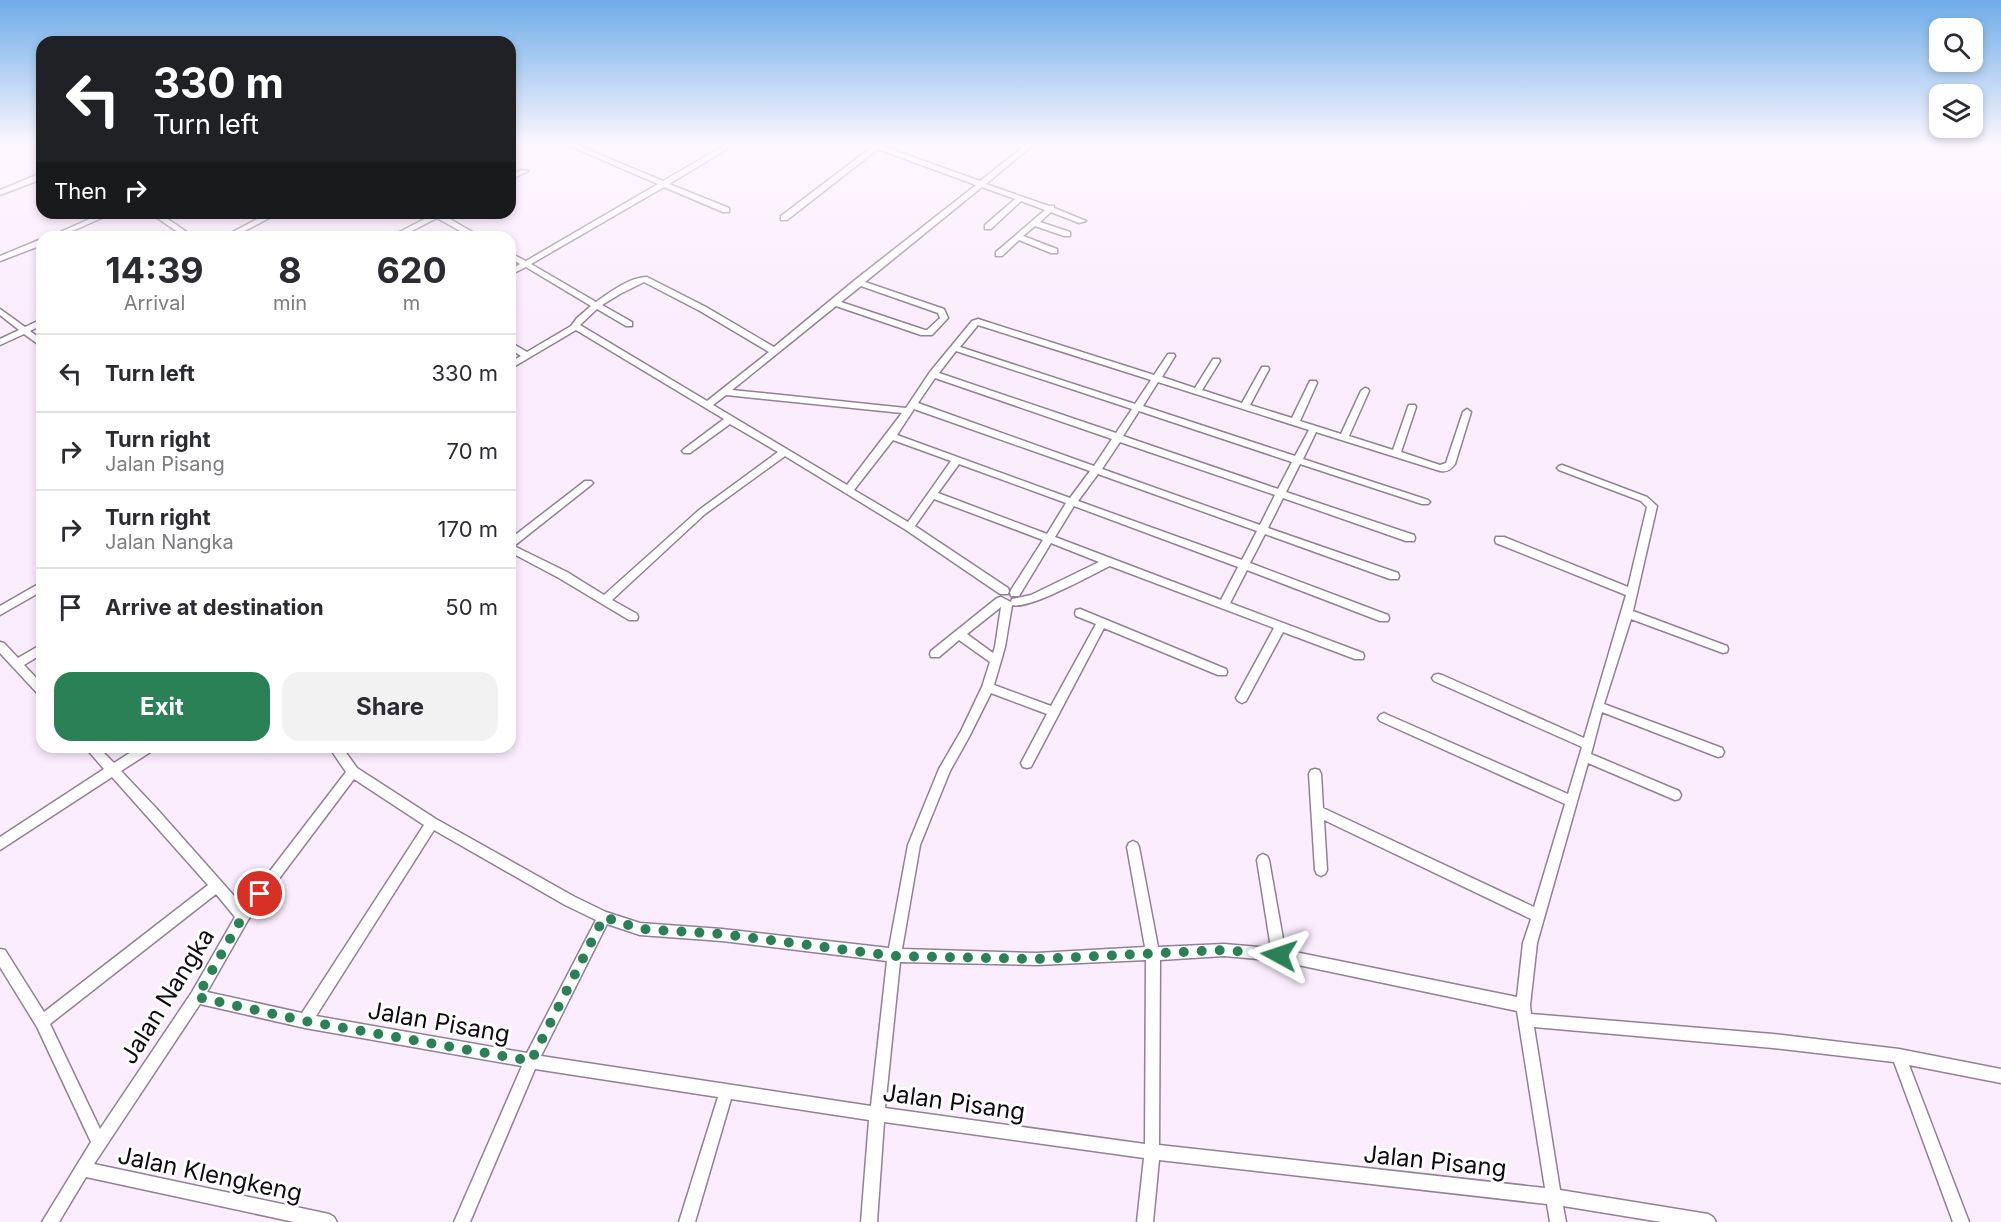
<!DOCTYPE html>
<html lang="en">
<head>
<meta charset="utf-8">
<style>
  :root { --surface:#fff; --page:#f2f2f3; --text:#2b2b33; --muted:#7c7c81; --line:#e1e1e2; --accent:#298155 }
  body { margin:0; font-family:Inter,sans-serif; background:var(--page); color:var(--text); height:100vh; display:flex; flex-direction:column; font-size:22px; white-space:nowrap }
  * { box-sizing:border-box; margin:0 }
  p { font-size:20px; color:var(--muted) }
  .icon { flex:none; width:33px; height:33px; fill:none; stroke:currentColor; stroke-width:2; stroke-linecap:round; stroke-linejoin:round }
  .map { position:relative; flex:1; overflow:hidden }
  .details { position:absolute; left:36px; top:231px; width:480px; height:522px; display:flex; flex-direction:column; background:var(--surface); border-radius:18px; box-shadow:0 3px 9px #0003 }
  .details>* { flex:none }
  .banner { position:absolute; left:36px; top:36px; width:480px; height:183px; border-radius:18px; box-shadow:0 3px 9px #0003; background:#202124; color:#fff; overflow:hidden }
  .controls { position:absolute; left:1929px; top:18px; display:grid; gap:12px }
  .controls a { display:grid; place-items:center; width:54px; height:54px; border-radius:12px; background:var(--surface); box-shadow:0 3px 9px #0003; font-size:30px }
  .pin { position:absolute; display:grid; place-items:center; width:51px; height:51px; color:#fff; margin:-26px; border:3px solid #fff; border-radius:50%; box-shadow:0 2px 6px #0007 }
  .me { position:absolute; width:66px; margin:-33px; rotate:275deg; stroke-linejoin:round; filter:drop-shadow(0 0 4px #0008) }
  .turn { display:flex; align-items:center; gap:21px; height:126px; padding:0 18px; font-size:27px }
  .turn .icon { width:78px; height:78px; stroke-width:2.5 }
  .turn b { display:block; font-size:42px; line-height:51px }
  .then { display:flex; align-items:center; height:57px; padding:0 18px; background:#0003; gap:12px; font-size:22px }
  .eta { display:flex; justify-content:space-evenly; align-items:center; height:102px; text-align:center }
  .eta b { font-size:36px; font-weight:700; line-height:42px }
  .cta { display:flex; gap:12px; margin-top:auto; padding:12px 18px }
  .cta a { flex:1; height:69px; border-radius:18px; background:var(--accent); color:#fff; font-size:24px; font-weight:700; line-height:69px; text-align:center }
  .cta a+a { background:var(--page); color:var(--text) }
  ul { padding:0; list-style:none }
  li { display:flex; align-items:center; gap:18px; height:78px; padding:0 18px; border-top:2px solid var(--line) }
  li div { flex:1 }
  li b { display:block; font-size:22px }
  li em { font-style:normal }
  .map>svg:first-child { display:block }
  .lines { fill:none; stroke-linecap:round; stroke-linejoin:round }
  .street-casing { stroke:#918195; stroke-width:3 }
  .street { fill:#fff; fill-rule:evenodd }
  .route { stroke:#298155; stroke-width:10; stroke-dasharray:0 18 }
  .labels { text-anchor:middle; dominant-baseline:central; stroke-width:6; stroke-linejoin:round; paint-order:stroke }
  .near-street-label { font-size:24px; fill:#100b12; stroke:#fff }
</style>
</head>
<body>
<div class="map">
<svg width="2001" height="1222" viewBox="0 0 2001 1222">
  <rect width="100%" height="100%" fill="#fbedfe"/>
  <g class="lines">
    <defs>
      <path id="street" d="M563 143H572L663 181 729 143H737L669 184 729 208V212H723L664 187 531 264 596 302C610 292 630 277 647 277L706 307 774 347 855 280 976 185 878 149 787 220H781V216L872 147 865 143H884L882 146 980 181 1028 143H1035L986 184 1049 206H1054V208L1086 221 1079 223 1051 212 1040 222 1070 232V236H1064L1035 226 1023 236 1057 249V253H1051L1019 240 1002 256H996V252L1045 210 1021 201 991 229H985V225L1015 199 982 187 865 282 944 309 948 318 932 335H921L836 306 732 390 906 408 930 372 972 321 978 319 1154 375 1168 354H1174L1175 356 1162 377 1195 388 1213 359H1219L1220 361 1202 390 1242 403 1262 367H1268L1269 369 1250 405 1292 418 1310 381H1316L1317 383 1300 421 1341 434 1361 391 1365 388 1368 389 1369 391 1349 436 1393 450 1408 407 1409 405H1415L1416 407 1401 452 1440 465 1446 463 1463 412 1467 409 1471 412 1455 464C1450 471 1445 473 1437 470L1316 432 1303 459 1428 500 1430 502 1428 504H1422L1300 464 1286 492 1414 535 1415 538 1414 541H1406L1283 498 1268 528 1398 573 1399 576 1398 579H1390L1265 534 1250 563 1388 615 1389 618 1388 621H1380L1247 570 1230 603 1363 653 1364 656 1363 659H1355L1283 632 1246 701 1242 703 1238 701 1236 698 1274 628 1110 566C1091 575 1029 610 1012 605L1005 647 994 685 1051 706 1096 624 1076 616 1075 613 1076 610 1080 609 1226 669 1227 672 1226 675H1218L1104 628 1031 767 1027 768 1023 767 1021 763 1047 714 991 693 969 737 950 771 920 845 902 949 1037 953 1145 947 1127 847 1129 843 1133 841 1137 843 1139 847 1158 947 1224 944 1271 948 1257 860 1259 856 1263 854 1267 856 1269 860 1285 950 1517 997 1523 943 1531 919 1324 820 1327 870 1325 874 1321 876 1317 874 1315 870 1309 774 1311 770 1315 769 1319 770 1321 774 1323 808 1534 907 1565 804 1380 721 1378 718 1380 715 1384 713 1388 715 1568 794 1582 747 1434 681 1432 678 1434 675 1438 674 1442 675 1584 738 1626 595 1496 543 1495 540 1496 537H1504L1628 587 1647 507 1641 501 1559 470 1557 468 1559 466 1562 465 1647 497 1657 506 1633 611 1727 646 1728 649 1727 652 1723 653 1631 619 1604 704 1722 748 1724 752 1722 756 1718 757 1602 712 1591 754 1679 791 1681 795 1679 799 1675 800 1588 763 1537 943 1530 1005 1531 1014 1773 1034 1899 1049 2001 1069V1083L1909 1065 1969 1222H1953L1894 1062 1773 1048 1534 1027 1560 1190 1708 1214 1713 1217 1716 1222H1661L1563 1206 1566 1222H1550L1547 1204 1159 1160 1153 1222H1137L1144 1158 884 1122 877 1222H861L869 1120 731 1099 695 1222H679L718 1097 535 1069 470 1222H454L522 1066 305 1028 200 1004 94 1164 329 1214 334 1217 337 1222H294L86 1177 59 1222H42L91 1142 37 1027 0 967V949L5 950 44 1012 208 885 112 777 0 850V837L104 769 85 747H98L114 763 139 747H154L152 751 121 771 157 809 243 906 346 772 329 747H342L357 768 436 819 575 897 606 912 640 923 722 929 889 948 908 845 939 769 961 731 982 687 990 662 959 640 939 657H931L930 654 931 651 997 598 1001 597 1011 602 1012 599 1031 595 1099 562 1051 543 1019 596H1011L1010 593 1011 590 1043 540 934 499 915 526 1008 588 1009 591 1008 594H1000L906 530 785 456 705 514 612 600 637 614 638 617 637 620H629L559 578 510 552V539L585 481H591L593 483 591 485 514 546 567 572 604 595 699 510 778 452 730 424 690 453H684L682 451 684 449 724 419 576 330 510 369V362L521 356 510 349V342L527 352 571 326 577 318 591 306 526 267 510 275V270L520 264 510 258V253L526 261 658 184ZM644 282 700 311 769 352 707 401 580 325 597 309 626 326H632V322L602 305 620 294ZM861 286 938 313 940 318 927 330H925L841 302ZM978 325 1151 380 1135 404 960 347ZM956 351 1132 409 1116 433 939 373ZM935 378 1112 439 1094 466 918 403ZM1158 382 1309 430 1295 456 1143 406ZM726 395 902 413 847 485 713 405ZM914 409 1090 471 1070 498 897 435ZM1139 411 1292 462 1278 489 1123 436ZM893 440 951 461 908 522 854 490ZM1120 442 1275 495 1260 525 1102 469ZM959 464 1066 503 1047 534 938 493ZM1098 474 1257 531 1242 560 1078 501ZM1074 506 1238 567 1221 600 1055 537ZM1001 607 995 647 993 653 967 634ZM354 779 424 825 302 1013 207 992 248 920ZM434 830 565 905 596 920 527 1053 316 1016ZM216 894 235 917 192 992 100 1129 50 1024ZM607 924 640 935 722 941 887 961 871 1106 541 1056ZM1224 956 1279 961 1517 1011 1545 1188 1159 1145 1160 960ZM1146 960 1145 1144 885 1108 900 962 1037 965Z
        M522 170 528 171 510 180V175Z
        M39 174H42V179L0 195V190Z
        M103 213H113L59 237H49Z
        M150 213H159L194 237H185Z
        M269 213H279L233 237H223Z
        M430 213H445L443 215 481 237H471L437 218 400 237H390L432 215Z
        M39 240H42V245L0 261V256Z
        M0 309 25 327 42 319V325L30 331 42 340V347L24 334 0 345V339L19 330 0 315Z
        M42 582V591L0 615V606Z
        M0 642 4 643 18 658 42 644V654L24 665 42 684V696L38 694 0 653Z"/>
    </defs>
    <use href="#street" class="street-casing"/>
    <use href="#street" class="street"/>
  </g>
  <linearGradient id="sky" x2="0" y2="1"><stop stop-color="#6dace8"/><stop offset="0.46" stop-color="#fdf7ff"/><stop offset="1" stop-color="#fdf7ff" stop-opacity="0"/></linearGradient>
  <rect width="2001" height="314" fill="url(#sky)"/>
  <g class="lines">
    <path class="route" d="M260 894 243 916 197 997 305 1021 531 1061 604 917 640 929 722 934 894 956 1037 959 1224 950 1279 955"/>
  </g>
  <g class="labels">
    <g class="near-street-label">
      <text transform="translate(167 996) rotate(-58)">Jalan Nangka</text>
      <text transform="translate(439 1022) rotate(10)">Jalan Pisang</text>
      <text transform="translate(954 1102) rotate(8)">Jalan Pisang</text>
      <text transform="translate(1435 1161) rotate(6)">Jalan Pisang</text>
      <text transform="translate(210 1174) rotate(12)">Jalan Klengkeng</text>
    </g>
  </g>
</svg>
<div class="controls">
<a><svg class="icon" aria-label="search" viewBox="0 0 24 24"><circle cx="10" cy="10" r="6"/><path d="M15 15l6 6"/></svg></a>
<a><svg class="icon" aria-label="layers" viewBox="0 0 24 24"><path d="M12 4l9 5-9 5-9-5zM3 14l9 5 9-5"/></svg></a>
</div>
<div class="pin" style="left:260px;top:894px;background:#d93025"><svg class="icon" aria-label="arrive" viewBox="0 0 24 24"><path d="M6 21V4h12l-3 4 3 4H6"/></svg></div>
<svg class="me" style="left:1279px;top:955px" viewBox="-20 -20 40 40"><path d="M0-17L14 15 0 8-14 15z" fill="#298155" stroke="#fff" stroke-width="4"/></svg>
<div class="banner">
<div class="turn"><svg class="icon" aria-label="left" viewBox="0 0 24 24"><path d="M17 20v-9H6M10 6l-5 5 5 5"/></svg><div><b>330 m</b>Turn left</div></div>
<div class="then">Then<svg class="icon" aria-label="right" viewBox="0 0 24 24"><path d="M7 20v-9h11M14 6l5 5-5 5"/></svg></div>
</div>
<section class="details">
<div class="eta">
<div><b>14:39</b><p>Arrival</p></div>
<div><b>8</b><p>min</p></div>
<div><b>620</b><p>m</p></div>
</div>
<ul>
<li><svg class="icon" aria-label="left" viewBox="0 0 24 24"><path d="M17 20v-9H6M10 6l-5 5 5 5"/></svg><div><b>Turn left</b></div><em>330 m</em></li>
<li><svg class="icon" aria-label="right" viewBox="0 0 24 24"><path d="M7 20v-9h11M14 6l5 5-5 5"/></svg><div><b>Turn right</b><p>Jalan Pisang</p></div><em>70 m</em></li>
<li><svg class="icon" aria-label="right" viewBox="0 0 24 24"><path d="M7 20v-9h11M14 6l5 5-5 5"/></svg><div><b>Turn right</b><p>Jalan Nangka</p></div><em>170 m</em></li>
<li><svg class="icon" aria-label="arrive" viewBox="0 0 24 24"><path d="M6 21V4h12l-3 4 3 4H6"/></svg><div><b>Arrive at destination</b></div><em>50 m</em></li>
</ul>
<div class="cta"><a>Exit</a><a>Share</a></div>
</section>
</div>
</body>
</html>
